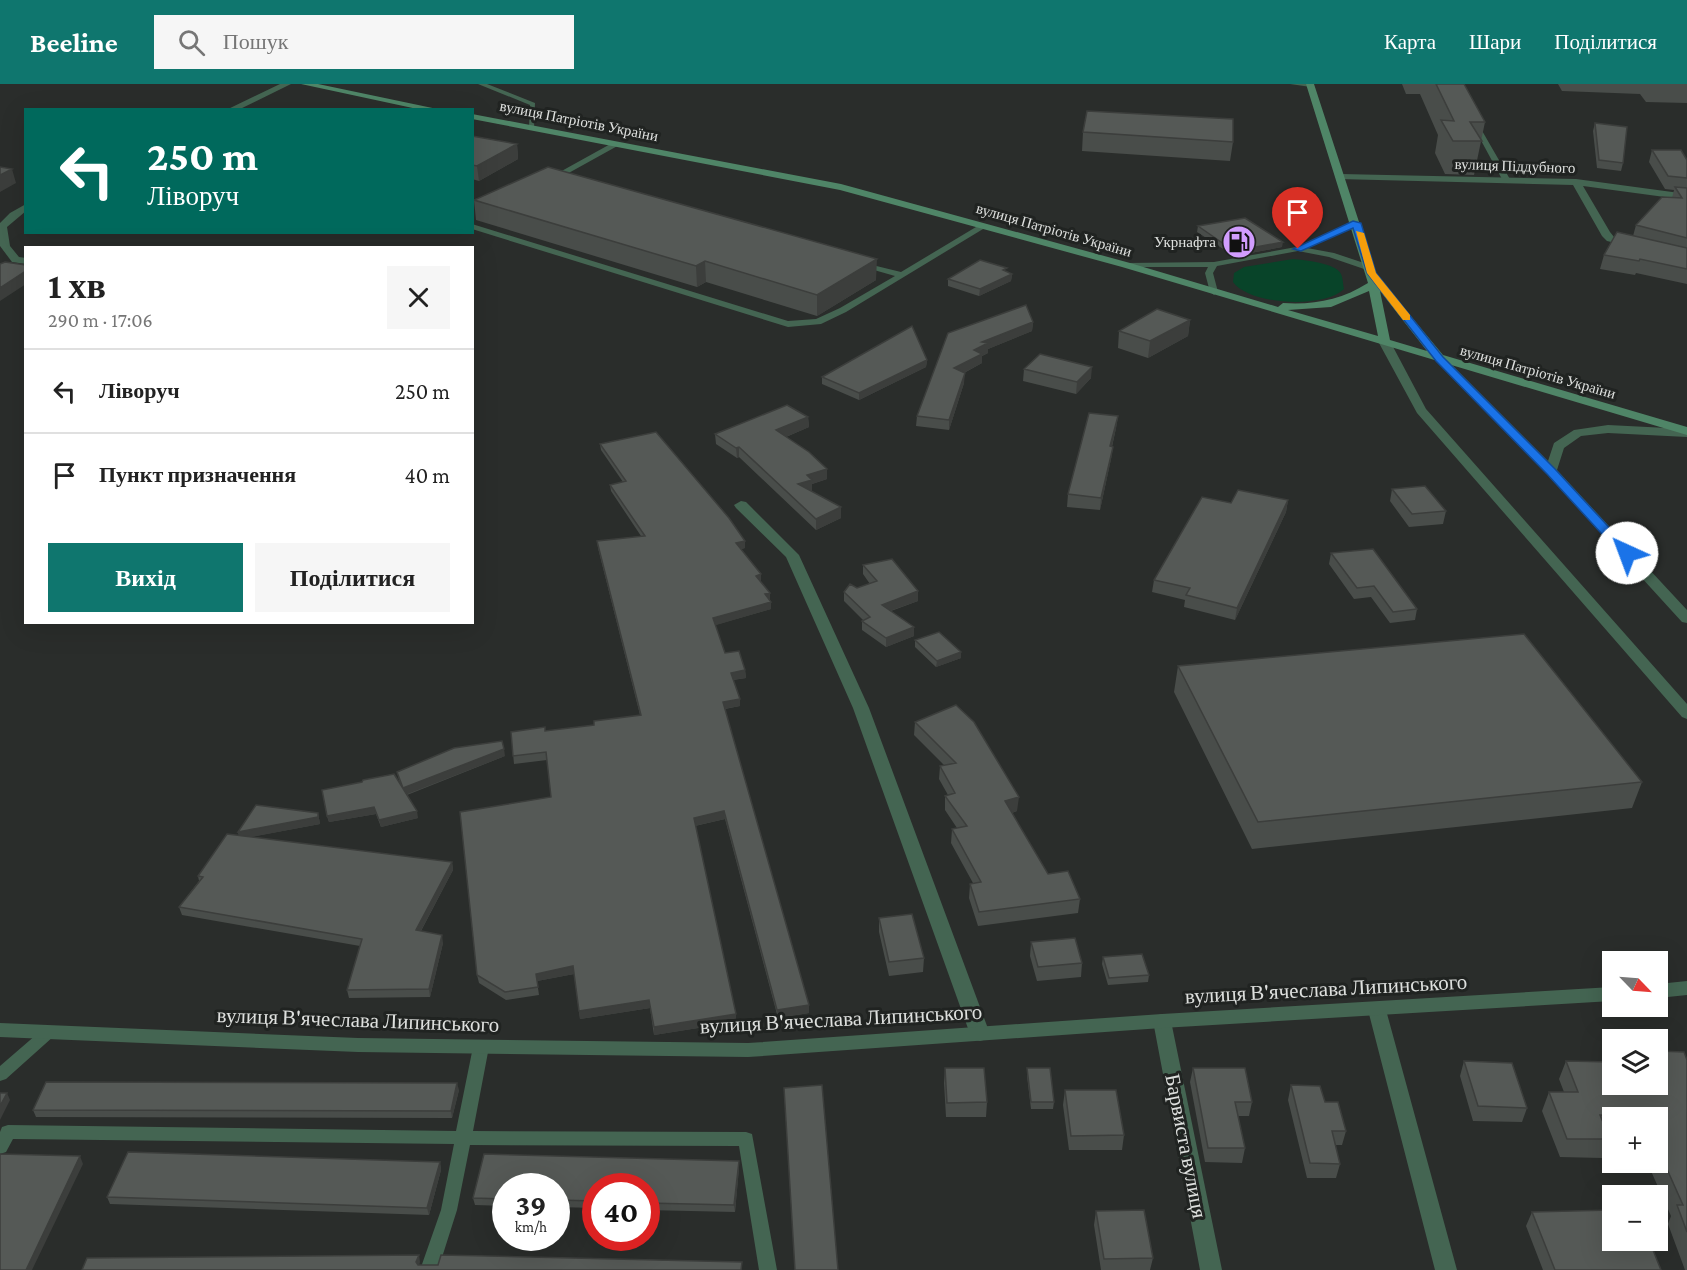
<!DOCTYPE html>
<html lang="uk">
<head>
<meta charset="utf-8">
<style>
  :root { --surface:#fff; --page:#f6f6f6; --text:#222; --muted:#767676; --line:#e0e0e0; --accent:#0f766e }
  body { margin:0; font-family:"Crimson Pro",serif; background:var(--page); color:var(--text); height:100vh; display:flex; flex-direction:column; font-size:22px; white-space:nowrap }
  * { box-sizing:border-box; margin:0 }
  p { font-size:20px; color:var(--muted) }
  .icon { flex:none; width:33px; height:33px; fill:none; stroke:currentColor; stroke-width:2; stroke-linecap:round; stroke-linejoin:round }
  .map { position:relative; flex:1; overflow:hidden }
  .details { position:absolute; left:24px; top:162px; width:450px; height:378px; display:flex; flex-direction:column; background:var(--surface); border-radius:0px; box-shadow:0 6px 24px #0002 }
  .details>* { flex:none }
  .guide { position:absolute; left:24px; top:24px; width:450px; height:126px; border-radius:0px; box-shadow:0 6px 24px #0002; background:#00695c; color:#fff; overflow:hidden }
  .needle { width:39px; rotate:115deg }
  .buttons { position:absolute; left:1602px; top:867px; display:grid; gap:12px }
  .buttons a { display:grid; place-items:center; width:66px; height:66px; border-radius:0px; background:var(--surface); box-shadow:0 6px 24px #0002; font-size:30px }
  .speed { position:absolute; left:492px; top:1089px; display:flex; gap:12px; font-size:30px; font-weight:700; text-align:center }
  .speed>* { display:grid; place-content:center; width:78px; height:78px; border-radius:50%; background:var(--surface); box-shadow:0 6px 24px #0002; line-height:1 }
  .speed small { font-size:15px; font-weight:400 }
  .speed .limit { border:9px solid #d22; background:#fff; color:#111 }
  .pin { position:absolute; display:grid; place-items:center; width:51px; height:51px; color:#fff; margin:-62px -26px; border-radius:50% 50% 50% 0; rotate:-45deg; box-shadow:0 0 6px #0007 }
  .pin .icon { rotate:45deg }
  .me { position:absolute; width:66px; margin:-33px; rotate:317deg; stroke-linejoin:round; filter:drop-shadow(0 0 4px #0008) }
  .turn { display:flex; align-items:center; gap:21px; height:126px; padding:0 24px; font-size:27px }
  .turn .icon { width:78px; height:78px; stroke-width:2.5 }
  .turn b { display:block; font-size:42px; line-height:51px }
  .round { display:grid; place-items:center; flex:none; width:63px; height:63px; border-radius:0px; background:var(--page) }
  .head { display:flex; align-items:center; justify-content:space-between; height:102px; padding:0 24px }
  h1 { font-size:36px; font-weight:700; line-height:45px }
  .action { display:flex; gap:12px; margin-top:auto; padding:12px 24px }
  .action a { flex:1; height:69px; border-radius:0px; background:var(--accent); color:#fff; font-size:24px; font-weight:700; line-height:69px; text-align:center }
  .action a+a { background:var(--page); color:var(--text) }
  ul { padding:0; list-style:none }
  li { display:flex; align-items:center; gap:18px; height:84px; padding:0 24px; border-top:2px solid var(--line) }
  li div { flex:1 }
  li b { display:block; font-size:22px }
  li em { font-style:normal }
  header { display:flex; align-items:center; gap:36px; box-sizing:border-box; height:84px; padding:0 30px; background:var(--accent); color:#fff }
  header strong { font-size:28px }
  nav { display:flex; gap:33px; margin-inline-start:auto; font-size:21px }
  .search { width:420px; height:54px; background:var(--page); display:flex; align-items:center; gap:15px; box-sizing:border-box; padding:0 21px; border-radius:0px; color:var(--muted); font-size:22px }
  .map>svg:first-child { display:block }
  .green { fill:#084429 }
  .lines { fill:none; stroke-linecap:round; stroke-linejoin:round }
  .service { fill:#446552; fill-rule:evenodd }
  .minor { fill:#446552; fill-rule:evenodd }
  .tertiary { fill:#446552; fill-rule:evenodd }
  .secondary { fill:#4f8567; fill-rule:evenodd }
  .wall { fill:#494d4a }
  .shaded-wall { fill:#3c3e3c }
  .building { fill:#555956; stroke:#3c3e3c; stroke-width:1.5 }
  .route { fill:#1a73e8; stroke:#114b97; stroke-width:1.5 }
  .slow { fill:#f59e0b }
  .labels { text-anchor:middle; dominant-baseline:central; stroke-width:6; stroke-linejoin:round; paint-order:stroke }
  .far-street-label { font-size:15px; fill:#dee0de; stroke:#202321 }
  .far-poi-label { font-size:15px; fill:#dee0de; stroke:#202321; text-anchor:end }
  .near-street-label { font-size:21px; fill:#dee0de; stroke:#202321 }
</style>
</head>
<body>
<header>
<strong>Beeline</strong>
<div class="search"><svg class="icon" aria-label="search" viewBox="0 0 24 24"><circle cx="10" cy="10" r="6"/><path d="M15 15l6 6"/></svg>Пошук</div>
<nav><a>Карта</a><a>Шари</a><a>Поділитися</a></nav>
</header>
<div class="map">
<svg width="1687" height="1186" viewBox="0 0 1687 1186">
  <rect width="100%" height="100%" fill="#2a2d2b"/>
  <path class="green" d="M1293 175C1304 176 1336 179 1341 190 1343 194 1343 201 1344 205 1324 225 1249 221 1233 198L1234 189 1244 183Z"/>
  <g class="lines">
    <path class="service" d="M478 0H487L535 19 534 44 529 43 530 21Z
      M1290 0H1314V1L1311 3Z
      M1472 37 1477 38 1511 97 1510 99 1503 97 1471 38Z
      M614 58 621 60 556 96 549 94Z
      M1356 137H1359V141L1307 164 1334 169 1373 182V186H1367L1329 173 1298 167 1217 182 1213 189 1218 208 1214 211 1210 208 1205 189 1208 183H1126L1122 181 1126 179 1214 178 1296 163Z
      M472 140 788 237 816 235 840 224 895 192 860 182V178L901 188 981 140 988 142 846 228 821 240 788 243 472 145Z
      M49 942 54 944 57 948 54 952 6 995 0 997V982L44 944Z
      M481 957 486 959 489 963 473 1047 746 1048 752 1050 777 1186H759L739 1062 470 1061 457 1126 438 1186H420L441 1126 454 1060 13 1055 6 1068 0 1070V1048L2 1043 8 1041 456 1047 473 963 476 959Z"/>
    <path class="minor" d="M280 0H291L238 26H226Z
      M1341 90 1576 95 1687 110V116L1583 102 1610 148 1614 153 1636 158 1637 160 1632 163 1607 157 1602 152 1573 101 1338 95V91Z
      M26 120V127L7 143 10 162 19 173 26 174V180L12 178 0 162V139L10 129Z
      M741 417 746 418 799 471 869 624 990 950 987 955 980 957 973 955 970 950 853 624 786 473 736 424 734 421Z
      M1377 919 1384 921 1386 926 1457 1186H1435L1368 926 1370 921Z
      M1162 930 1169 932 1171 937 1222 1186H1200L1153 937 1155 932Z"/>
    <path class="tertiary" d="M1385 256 1391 259 1426 325 1687 620V635L1682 633 1417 329 1379 259Z
      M1440 272 1444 273 1548 377 1554 359 1574 346 1608 341 1687 345V353L1608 349 1581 352 1564 364 1557 386 1687 526V539L1682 538 1547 390 1436 277 1434 275Z
      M1687 897V911L1658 914V900Z
      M1612 903V917L1162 944 748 973 358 968 0 953V939L358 954 748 959 1162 930Z"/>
    <path class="secondary" d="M301 0H318L442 26H422Z
      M1306 0H1314L1376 190 1443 271 1687 343V351L1122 183 840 106 472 35V30L841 100 1130 179 1278 223 1283 219C1314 221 1341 216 1368 199ZM1369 207 1378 252 1288 226 1331 223ZM1380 207 1427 267 1390 256Z"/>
  </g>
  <path class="wall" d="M1402 0H1464L1485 38 1474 91 1445 90 1435 69 1438 51 1420 10H1406Z
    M1558 0H1687V19L1646 18 1640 10 1562 7Z
    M1595 39 1623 79 1621 87 1597 84 1593 47Z
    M1083 48 1233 58 1230 77 1082 67Z
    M472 52 517 60 518 75 479 97 472 95Z
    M1652 66 1687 76V200L1636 189 1635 191 1600 185 1604 171 1633 152 1636 141 1672 114 1674 106 1665 105 1649 78Z
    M474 116 876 196 817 232 706 198 697 203 476 136Z
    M1198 142 1282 163 1234 172 1197 148Z
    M1007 188 1012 190 1011 197 979 212 948 202V195Z
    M1190 236 1188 252 1148 274 1118 264 1119 247Z
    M1033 238 1032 247 988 265V269L982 272V279L964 289V299L949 346 916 342 917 332 948 249Z
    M927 276 926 283 859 316 822 300V293Z
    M1024 285 1091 294 1076 310 1023 297Z
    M1118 332 1116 344 1112 363H1113L1111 375 1100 426 1067 423 1068 410Z
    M808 333 809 343 786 353 827 395 812 400V407H811L841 434 816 446 739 373 737 374 716 360 715 350Z
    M600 360 745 457V464L741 465 761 490V497H760L770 509V516H769L771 518V525L715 541 725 569 745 586 746 594 733 596 740 615V622L725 625 809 921V929L778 934 725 735 695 742 736 938 654 951 650 924 580 935 574 890 537 897 539 911 506 916 479 899 477 891 551 713 547 676 514 680 511 648 545 647 594 641 640 631 598 464 597 457 641 452 611 407 610 401 623 398 601 366Z
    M1392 405 1446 427 1443 440 1409 443 1390 417Z
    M1288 416 1286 428 1235 536 1184 523 1185 516 1152 508 1154 496 1231 419Z
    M1331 469 1417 525 1415 536 1390 539 1371 513 1354 515 1329 480Z
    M863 481 918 507V517L891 527 914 543V552L886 563 862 546V537L863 536 844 517V508L870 500 863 490Z
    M915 556 961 574 936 583 915 563Z
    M1178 582 1642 698 1632 724 1252 765 1174 608Z
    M915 638 1017 727 1012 729 1048 790 1080 815 1078 829 978 842 969 814 970 800 973 799 951 759 952 745 957 744 945 726V712L948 711 939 695 940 682 944 681 914 651Z
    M505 672 407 711 418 734 381 743 376 730 329 738 327 732 400 700 397 688Z
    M318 729 320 740 250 753 452 778 453 786 421 847 443 859 430 913 349 914 347 906 360 862 182 831 179 823 199 797 198 792 239 752 238 748Z
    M879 834 924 874 923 888 889 892 879 848Z
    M1031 858 1082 879 1081 893 1037 897 1030 872Z
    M1103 873 1149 891 1148 898 1108 901 1102 880Z
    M1612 976V1000L1687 976V1186H1685L1668 1140 1671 1132 1647 1078H1658V1034H1612V1050H1608L1610 1055 1602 1074 1560 1073 1542 1027 1549 1008H1564L1559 995 1566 977 1612 978Z
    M1464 977 1527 1024 1522 1038 1473 1037 1460 992Z
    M945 984 987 1018 986 1033H946L944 999Z
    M1027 984 1054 1018 1053 1025H1031L1027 992Z
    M1193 984 1252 1018 1249 1032H1238L1245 1064 1242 1079 1205 1078 1190 998Z
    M1291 1001 1325 1018 1346 1047 1342 1061H1335L1340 1080 1336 1094H1307L1288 1016Z
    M459 1006 452 1034 36 1033 33 1026Z
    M1065 1006 1124 1051 1122 1066H1069L1063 1021Z
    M484 1070 739 1077V1084L735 1128 646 1126V1102H596V1124L556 1123V1102H506V1122L475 1121 473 1114Z
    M440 1078 441 1086 429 1131 110 1120 107 1113Z
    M1096 1127 1153 1174 1150 1186H1101L1094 1141Z
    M1532 1128 1661 1186H1543L1526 1142Z"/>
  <path class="shaded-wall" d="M517 60 518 75 479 97 477 82Z
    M12 85 16 99 0 108V91Z
    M1283 158 1282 163 1234 172V167Z
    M877 175 876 196 817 232V211Z
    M705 177 706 198 697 203 696 182Z
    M26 187V200L0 217V204Z
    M1012 190 1011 197 979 212 980 205Z
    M1190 236 1188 252 1148 274 1150 257Z
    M1033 238 1032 247 988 265V269L982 272V279L954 294V284L974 266 982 258Z
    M927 276 926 283 859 316V309Z
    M1092 283 1091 294 1076 310 1077 298Z
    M965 289 964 299 949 346V336Z
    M1118 332 1116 344 1109 375 1110 362Z
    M808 333 809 343 776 357V346Z
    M739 363V373L737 374 736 364Z
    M1113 363 1111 375 1100 426 1101 414Z
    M827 385V395L812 400V407L798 411V400L807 391Z
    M1288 416 1286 428 1235 536 1237 524Z
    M841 423V434L816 446V435Z
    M745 457V464L736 466V459Z
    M761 490V497L756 499V492Z
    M918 507V517L881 530 882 521Z
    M770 509V516L765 518V510Z
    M771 518V525L713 542V534Z
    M914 543V552L886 563V554Z
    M961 568V574L936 583 937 577Z
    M745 586 746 594 731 596V589Z
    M740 615V622L723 625V618Z
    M504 665 505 672 405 711 403 704Z
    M1019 713 1017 727 1004 731 1005 717Z
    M374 723 376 730 329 738 327 732Z
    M417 727 418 734 381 743 379 736Z
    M724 727 725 735 694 742V734Z
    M318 729 320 740 240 755 238 748Z
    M452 778 453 786 417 854 416 846Z
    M442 851 443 859 430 913 429 905Z
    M573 882 574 890 537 897 539 911 536 890Z
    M649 916 650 924 580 935 579 927Z
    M809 921V929L778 934 777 926Z
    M736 930V938L654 951V943Z
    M457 999 459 1006 452 1034 451 1027Z
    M7 1009 10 1016 0 1036V1022Z
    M80 1072 83 1080 32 1186H26Z
    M739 1077V1084L735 1128 734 1121Z
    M440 1078 441 1086 429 1131 427 1124Z
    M419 1171 420 1178 418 1185 416 1178Z"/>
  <path class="building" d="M1436 0H1464L1485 38H1470L1482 57H1453L1441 36 1454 37Z
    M1087 27 1233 35V58L1083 48Z
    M1595 39 1627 43 1623 79 1599 76Z
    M472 52 517 60 477 82 472 81Z
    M1652 66H1681L1687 76V94L1668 92Z
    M0 83 12 85 0 91Z
    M548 83 877 175 817 211 705 177 696 182 474 116Z
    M1675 103 1687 104V154L1636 141 1662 113 1682 114Z
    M1245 134 1283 158 1234 167 1198 142Z
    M1617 148 1687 164V185L1640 175 1639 177 1604 171Z
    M980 176 1007 184 1003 186 1012 190 980 205 948 195Z
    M5 178 26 181V187L0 204V180Z
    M1026 221 1033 238 982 258 988 259 974 266 982 270 954 284 965 289 949 336 917 332 948 249Z
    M1157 225 1190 236 1150 257 1119 247Z
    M912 242 927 276 859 309 822 293Z
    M1040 270 1092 283 1077 298 1024 285Z
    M787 321 808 333 776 346 809 368 827 385 807 391 812 396 798 400 841 423 816 435 739 363 736 364 715 350Z
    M1089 329 1118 332 1110 362 1113 363 1101 414 1068 410Z
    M656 348 729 434 745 457 736 459 761 490 756 492 770 509 765 510 771 518 713 534 725 569 739 567 745 586 731 589 740 615 723 618 809 921 777 926 724 727 694 734 736 930 654 943 649 916 579 927 573 882 536 890 538 903 505 908 477 891 460 728 551 713 546 668 513 672 511 648 545 643V647L594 641V637L641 631 597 457 645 452 610 401 626 397 600 360Z
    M1425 402 1446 427 1412 430 1392 405Z
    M1238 406 1288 416 1237 524 1186 511 1190 504 1154 496 1202 413 1231 419Z
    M1373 465 1417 525 1393 528 1374 502 1357 504 1331 469Z
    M892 475 918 507 882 521 914 543 886 554 862 537 870 533 844 508 850 500 857 504 877 497 863 481Z
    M939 548 961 568 937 577 915 556Z
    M1524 550 1642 698 1258 738 1178 582Z
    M956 621 974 638 1019 713 1005 717 1048 790 1068 787 1080 815 979 828 970 800 981 798 952 745 967 742 945 712 955 709 940 682 956 679 915 638Z
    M502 657 504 665 403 704 397 688 454 664Z
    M394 690 417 727 379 736 374 723 327 732 322 706 362 698 363 696Z
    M256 721 318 729V733L238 748Z
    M227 750 452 778 416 846 442 851 429 905 347 906 362 855 179 823 203 793 198 792Z
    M912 830 924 874 889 878 879 834Z
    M1075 854 1082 879 1038 883 1031 858Z
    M1142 870 1149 891 1109 894 1103 873Z
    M1658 967 1684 968 1687 976V1148L1677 1121H1683L1658 1065V1034H1643L1642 1032 1600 1031 1610 1055H1567L1549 1008H1578L1566 977 1612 978V1000H1658Z
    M1464 977 1512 979 1527 1024 1478 1022Z
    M945 984H984L987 1018 947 1019Z
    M1027 984H1050L1054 1018H1031Z
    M1193 984H1245L1252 1018H1235L1245 1064H1208Z
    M46 998 457 999 451 1027 33 1026Z
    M822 1001 838 1186H795L784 1004Z
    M1291 1001 1320 1002 1325 1018H1338L1346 1047H1332L1340 1080 1310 1079Z
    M1065 1006H1116L1124 1051 1071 1052Z
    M0 1009H7L0 1022Z
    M128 1068 440 1078 427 1124 107 1113Z
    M0 1070 80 1072 26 1186H0Z
    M484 1070 739 1077 734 1121 646 1119V1102H596V1117L556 1116V1102H506V1115L473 1114Z
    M1144 1126 1153 1174 1104 1175 1096 1127Z
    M1612 1126V1156H1649L1661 1186H1555L1532 1128Z
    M419 1171 416 1178 418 1181H438L441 1171 742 1178 741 1186H82L87 1174Z"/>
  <path class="route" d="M1353 137 1361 139 1376 189 1443 273 1555 385 1631 467 1633 469 1631 472H1622L1547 390 1436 277 1367 189 1353 144 1301 167 1293 165Z"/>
  <path class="slow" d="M1356 147 1364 149 1376 189 1410 231V236H1403L1367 189Z"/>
  <defs>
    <symbol id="fuel-disc" viewBox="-11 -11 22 22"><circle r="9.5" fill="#d19dfe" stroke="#202321"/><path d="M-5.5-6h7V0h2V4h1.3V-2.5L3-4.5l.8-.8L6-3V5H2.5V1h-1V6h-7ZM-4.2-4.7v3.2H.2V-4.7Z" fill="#111"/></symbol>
  </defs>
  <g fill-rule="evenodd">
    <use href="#fuel-disc" x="1220" y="139" width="38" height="38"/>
  </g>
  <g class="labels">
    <g class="far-street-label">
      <text transform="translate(579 37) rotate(11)">вулиця Патріотів України</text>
      <text transform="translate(1515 82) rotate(2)">вулиця Піддубного</text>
      <text transform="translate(1054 146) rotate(16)">вулиця Патріотів України</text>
      <text transform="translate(1538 288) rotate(16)">вулиця Патріотів України</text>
    </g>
    <g class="far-poi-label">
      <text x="1216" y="158">Укрнафта</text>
    </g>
    <g class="near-street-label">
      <text transform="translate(1326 905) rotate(-3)">вулиця В'ячеслава Липинського</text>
      <text transform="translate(841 935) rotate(-3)">вулиця В'ячеслава Липинського</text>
      <text transform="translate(358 936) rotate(2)">вулиця В'ячеслава Липинського</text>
      <text transform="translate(1186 1062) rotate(79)">Барвиста вулиця</text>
    </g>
  </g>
</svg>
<div class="buttons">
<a><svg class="needle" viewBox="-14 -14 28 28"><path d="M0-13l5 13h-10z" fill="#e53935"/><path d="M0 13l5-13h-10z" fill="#767676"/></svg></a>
<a><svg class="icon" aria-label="layers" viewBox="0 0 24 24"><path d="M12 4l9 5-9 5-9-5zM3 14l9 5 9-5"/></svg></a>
<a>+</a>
<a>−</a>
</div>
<div class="speed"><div>39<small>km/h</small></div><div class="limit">40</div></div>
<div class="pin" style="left:1298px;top:165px;background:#d93025"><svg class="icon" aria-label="arrive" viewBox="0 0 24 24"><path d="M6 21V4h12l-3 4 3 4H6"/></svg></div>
<svg class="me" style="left:1627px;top:469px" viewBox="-20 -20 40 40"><circle r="19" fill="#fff"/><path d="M0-13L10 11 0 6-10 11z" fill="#1a73e8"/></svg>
<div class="guide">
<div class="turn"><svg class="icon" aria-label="left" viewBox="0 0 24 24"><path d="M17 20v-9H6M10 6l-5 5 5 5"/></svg><div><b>250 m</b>Ліворуч</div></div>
</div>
<section class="details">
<div class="head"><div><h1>1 хв</h1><p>290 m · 17:06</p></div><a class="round"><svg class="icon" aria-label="close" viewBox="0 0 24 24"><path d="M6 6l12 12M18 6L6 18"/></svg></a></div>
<ul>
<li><svg class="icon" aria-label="left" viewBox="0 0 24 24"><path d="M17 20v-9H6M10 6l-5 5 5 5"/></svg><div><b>Ліворуч</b></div><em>250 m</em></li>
<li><svg class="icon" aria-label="arrive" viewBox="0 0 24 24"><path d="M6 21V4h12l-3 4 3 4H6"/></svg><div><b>Пункт призначення</b></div><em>40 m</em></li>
</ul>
<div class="action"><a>Вихід</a><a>Поділитися</a></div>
</section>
</div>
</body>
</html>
